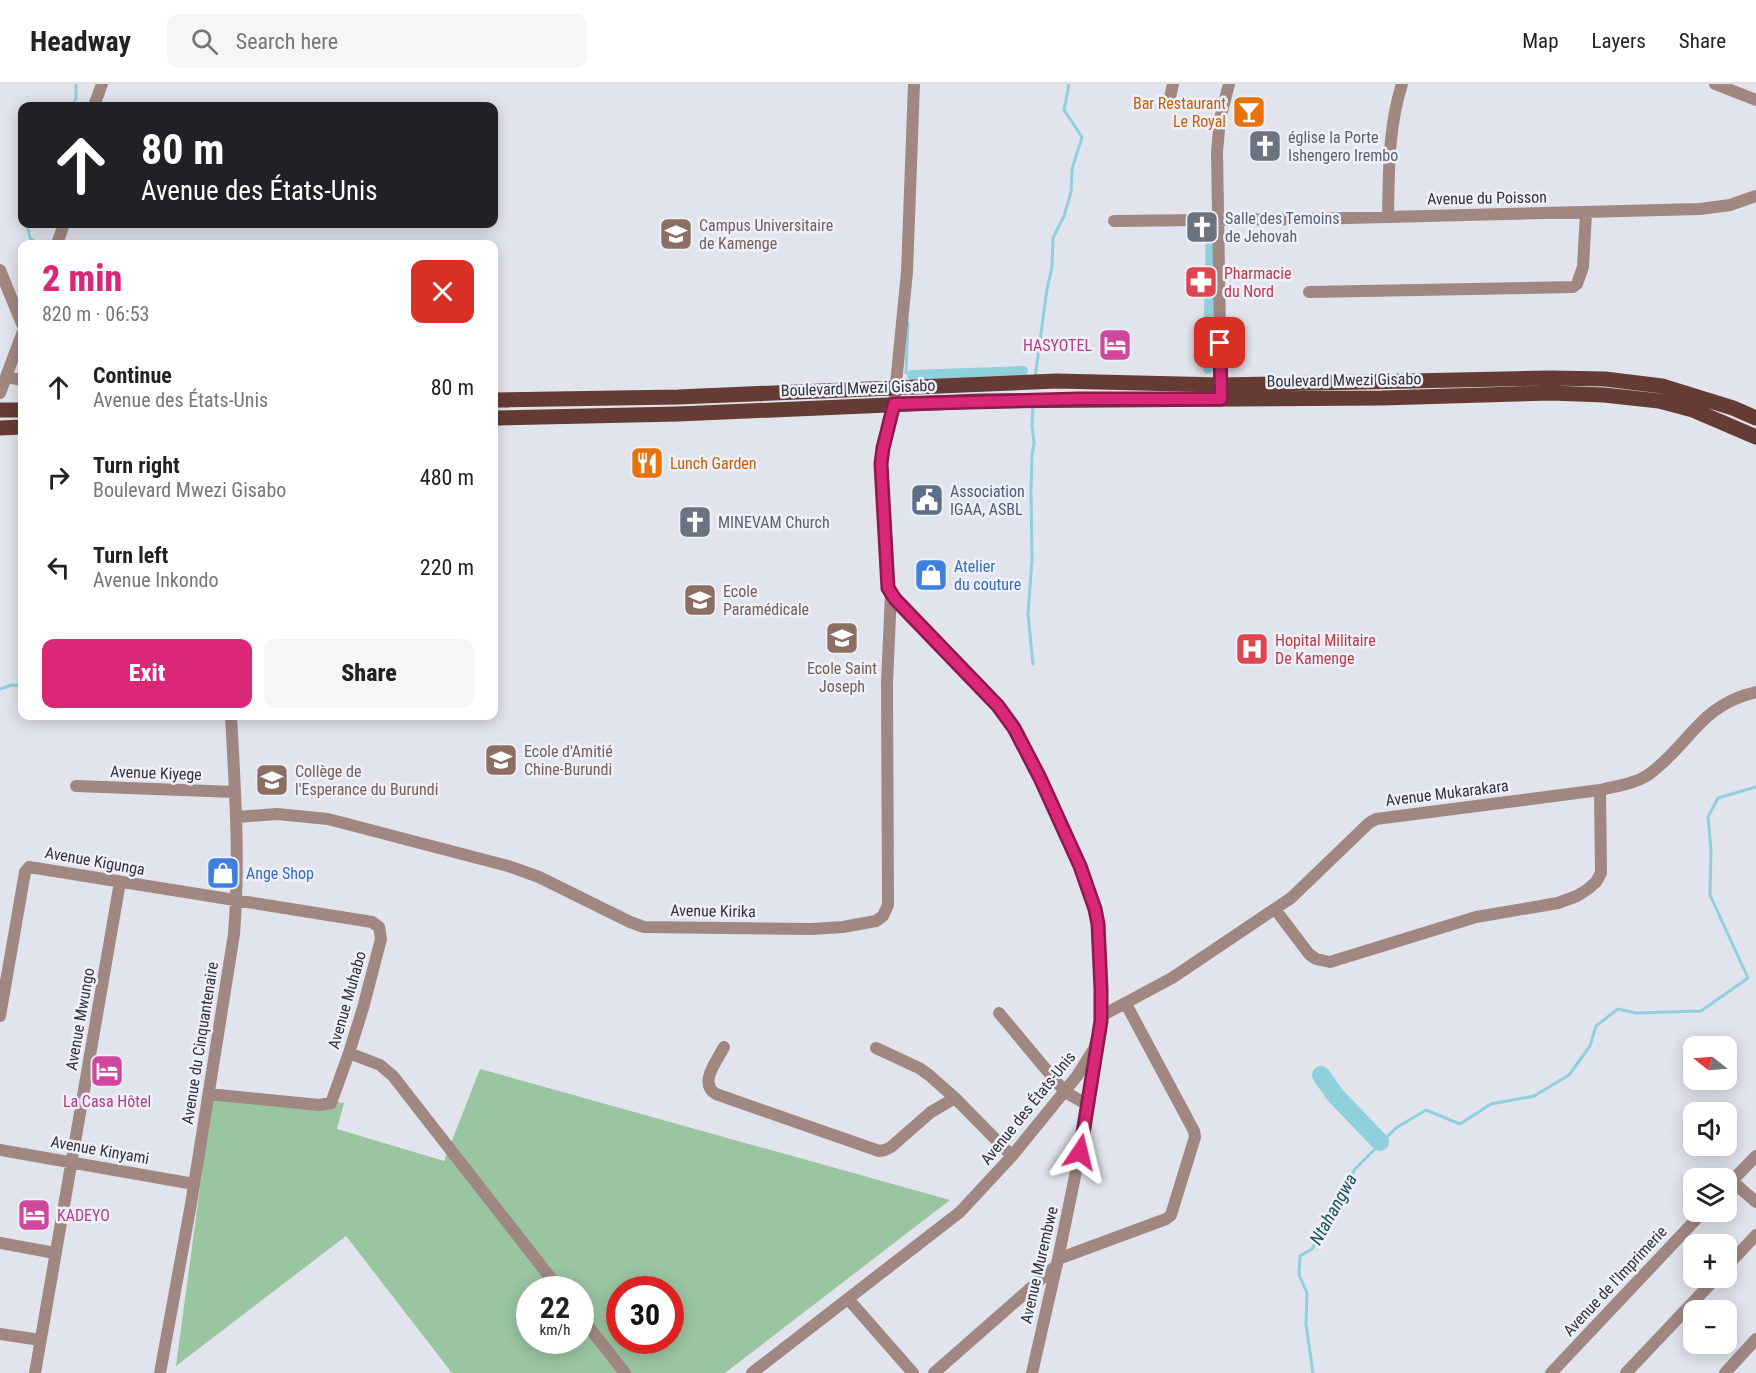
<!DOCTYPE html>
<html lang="en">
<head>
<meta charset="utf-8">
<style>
  :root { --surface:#fff; --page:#f6f6f6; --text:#222; --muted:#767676; --line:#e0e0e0; --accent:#db2777 }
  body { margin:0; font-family:"Roboto Condensed",sans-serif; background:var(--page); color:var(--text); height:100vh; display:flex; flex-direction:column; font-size:22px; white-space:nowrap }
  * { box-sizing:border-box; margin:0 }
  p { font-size:20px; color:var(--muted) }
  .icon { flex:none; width:33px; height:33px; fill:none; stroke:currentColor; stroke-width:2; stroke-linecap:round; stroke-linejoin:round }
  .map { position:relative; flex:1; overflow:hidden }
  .drawer { position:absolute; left:18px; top:156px; width:480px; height:480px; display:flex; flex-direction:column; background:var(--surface); border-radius:12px; box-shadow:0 3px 15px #0003 }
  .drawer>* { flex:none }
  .hud { position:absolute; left:18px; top:18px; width:480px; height:126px; border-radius:12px; box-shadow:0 3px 15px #0003; background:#202124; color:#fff; overflow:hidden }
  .needle { width:39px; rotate:287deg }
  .tools { position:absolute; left:1683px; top:952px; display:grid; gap:12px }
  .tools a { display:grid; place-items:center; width:54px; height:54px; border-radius:12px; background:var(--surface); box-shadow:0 3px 15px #0003; font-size:30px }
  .speed { position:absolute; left:516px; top:1192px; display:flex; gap:12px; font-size:30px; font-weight:700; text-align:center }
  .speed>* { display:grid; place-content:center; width:78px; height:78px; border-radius:50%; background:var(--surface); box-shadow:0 3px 15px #0003; line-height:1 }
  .speed small { font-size:15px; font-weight:400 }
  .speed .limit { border:9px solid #d22; background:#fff; color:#111 }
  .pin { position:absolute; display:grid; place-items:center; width:51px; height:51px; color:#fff; margin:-26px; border-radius:12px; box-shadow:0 3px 9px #0006 }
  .me { position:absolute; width:66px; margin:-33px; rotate:10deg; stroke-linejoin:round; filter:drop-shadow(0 0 4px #0008) }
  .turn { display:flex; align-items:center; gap:21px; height:126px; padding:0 24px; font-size:27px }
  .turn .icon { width:78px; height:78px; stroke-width:2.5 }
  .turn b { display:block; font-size:42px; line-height:51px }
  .round { display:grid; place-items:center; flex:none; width:63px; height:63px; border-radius:12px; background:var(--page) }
  .summary { display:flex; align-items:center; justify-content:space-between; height:102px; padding:0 24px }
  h1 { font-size:36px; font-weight:800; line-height:45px; color:var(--accent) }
  .button { display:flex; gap:12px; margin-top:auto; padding:12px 24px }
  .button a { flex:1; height:69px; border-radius:12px; background:var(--accent); color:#fff; font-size:24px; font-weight:800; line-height:69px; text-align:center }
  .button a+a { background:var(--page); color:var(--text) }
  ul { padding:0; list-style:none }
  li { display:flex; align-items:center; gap:18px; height:90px; padding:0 24px }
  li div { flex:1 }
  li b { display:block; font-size:22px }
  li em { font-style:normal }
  header { display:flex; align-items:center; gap:36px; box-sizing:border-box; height:84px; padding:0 30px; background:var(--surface); border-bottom:2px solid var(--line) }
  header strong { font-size:28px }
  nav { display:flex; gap:33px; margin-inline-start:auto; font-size:21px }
  .search { width:420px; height:54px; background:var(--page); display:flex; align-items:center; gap:15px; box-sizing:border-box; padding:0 21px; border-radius:12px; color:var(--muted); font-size:22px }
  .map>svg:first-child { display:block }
  .green { fill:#9ac5a1; fill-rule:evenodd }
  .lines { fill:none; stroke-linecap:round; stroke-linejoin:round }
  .stream { stroke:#8ed0db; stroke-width:3 }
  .canal { stroke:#8ed0db; stroke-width:10 }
  .river { stroke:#8ed0db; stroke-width:18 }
  .minor { stroke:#a08782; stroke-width:12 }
  .major { stroke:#643c34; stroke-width:15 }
  .route-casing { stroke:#8e194d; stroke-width:15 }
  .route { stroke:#db2777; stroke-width:10 }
  .labels { text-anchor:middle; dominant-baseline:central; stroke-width:5; stroke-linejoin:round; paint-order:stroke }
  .food-label { font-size:16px; fill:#c56008; stroke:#eef1fb; text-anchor:end }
  .worship-label { font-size:16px; fill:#5b616d; stroke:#eef1fb; text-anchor:start }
  .street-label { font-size:16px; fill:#323337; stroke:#eef1fb }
  .education-label { font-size:16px; fill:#785e54; stroke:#eef1fb; text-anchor:start }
  .health-label { font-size:16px; fill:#be3a42; stroke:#eef1fb; text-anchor:start }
  .hotel-label { font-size:16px; fill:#b23c85; stroke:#eef1fb; text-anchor:end }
  .service-label { font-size:16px; fill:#4e5e75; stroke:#eef1fb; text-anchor:start }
  .shop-label { font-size:16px; fill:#366cbe; stroke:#eef1fb; text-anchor:start }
  .water-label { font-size:18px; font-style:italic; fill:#175159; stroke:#eef1fb }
</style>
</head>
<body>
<header>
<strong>Headway</strong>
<div class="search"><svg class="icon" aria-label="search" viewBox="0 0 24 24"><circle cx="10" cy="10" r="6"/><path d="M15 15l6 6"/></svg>Search here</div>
<nav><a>Map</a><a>Layers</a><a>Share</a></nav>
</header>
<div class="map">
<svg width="1756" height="1289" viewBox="0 0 1756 1289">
  <rect width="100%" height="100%" fill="#e1e3ed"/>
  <path class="green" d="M480 985 950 1116 725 1289H452L346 1152 176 1282 213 1007 344 1019 337 1045 444 1077ZM530 1206H580V1257H530ZM620 1206H670V1257H620Z"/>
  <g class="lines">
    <path class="stream" d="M71 22 76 15V0
      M27 140 30 154 38 160
      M906 289 908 239
      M1035 294 1047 205 1052 183 1053 154 1064 132 1071 108 1072 85 1082 53 1064 26 1069 0
      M1033 580 1028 530 1032 476 1031 405 1032 372 1034 359 1032 341 1033 322
      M0 605 12 601 22 602
      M1313 1289 1306 1240 1307 1209 1299 1191 1300 1172 1312 1165 1355 1085 1396 1044 1426 1026 1460 1040 1491 1020 1534 1012 1569 991 1590 962 1596 942 1618 925 1636 929 1701 927 1748 894 1710 811 1711 766 1708 733 1718 714 1756 703"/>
    <path class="canal" d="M1208 285 1211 142
      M912 291 1023 287"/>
    <path class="river" d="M1321 991 1335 1011 1380 1058"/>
    <path class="minor" d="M1715 0 1756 16
      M1169 18 1173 0
      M94 22 102 0
      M1388 133C1389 88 1388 44 1402 0
      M1114 137 1308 135 1700 125 1730 121 1756 112
      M57 160 64 140
      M0 186 22 240
      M1309 208 1573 203 1577 200 1583 183 1586 129
      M7 293 22 296
      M1221 308 1217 68 1220 35 1229 0
      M0 309 22 250
      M76 702 235 708
      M237 733 277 730 328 735 508 782 539 793 630 838 644 843 812 845 843 843 876 837 883 832 888 821 887 599 891 509
      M1275 825 1309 870 1316 875 1330 878 1476 833 1558 819 1577 812 1588 805 1596 798 1601 789 1600 706
      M999 929 1065 1008 1088 1021
      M0 932 25 788 29 783 372 838 379 843 381 855 363 924 349 969 331 1019 319 1021 209 1010
      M1101 932 1172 894 1291 814 1369 739 1376 735 1600 706C1616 702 1634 700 1648 691 1690 661 1699 621 1756 608
      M724 963C717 977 698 999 716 1010L879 1067 885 1066 891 1063 931 1028 955 1014 1012 1072
      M876 964 919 984 929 991 955 1014
      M349 969 380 981 393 992 560 1206
      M0 1066 194 1100
      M1732 1097 1756 1118
      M1726 1103 1756 1072
      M0 1159 55 1169
      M1058 1175 1166 1135 1171 1131 1195 1053 1194 1047 1126 920
      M1726 1183 1756 1151
      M849 1216 913 1289
      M580 1232 625 1289
      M0 1250 40 1256
      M35 1289 120 798
      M160 1289 191 1120 234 850C240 777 235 704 231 632
      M752 1289 960 1128 1012 1072 1077 992 1094 965 1100 944 1101 932 1098 840 1095 825 1080 782 1040 694 1014 644 1002 627 895 515 889 507 887 500 881 380 883 364 894 320 907 188 914 0
      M934 1289 1057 1181
      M1032 1289 1058 1175 1080 1068 1097 967
      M1551 1289 1703 1128
      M1626 1289 1716 1194
      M1725 1289 1756 1255"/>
    <path class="major" d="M494 316 678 313 1057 297 1221 301 1550 294 1605 295 1662 302 1733 324 1756 334
      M0 326H22
      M494 334 678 330 980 317 1382 314 1551 309 1604 311 1659 317 1693 326 1756 353
      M0 344 22 343"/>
  </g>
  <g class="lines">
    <defs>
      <path id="route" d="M1080 1068 1101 937V905L1098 840 1095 825 1080 782 1040 694 1014 644 998 622 895 515 888 504 881 380 883 364 894 320 1079 315H1221L1220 259"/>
    </defs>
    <use href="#route" class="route-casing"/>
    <use href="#route" class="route"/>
  </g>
  <defs>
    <symbol id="bar-square" viewBox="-11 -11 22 22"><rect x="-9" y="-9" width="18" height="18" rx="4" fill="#e8710a" stroke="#eef1fb"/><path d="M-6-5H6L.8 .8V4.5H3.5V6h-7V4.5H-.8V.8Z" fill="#fff"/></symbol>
    <symbol id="church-square" viewBox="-11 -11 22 22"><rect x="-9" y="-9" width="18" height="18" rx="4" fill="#6b7280" stroke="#eef1fb"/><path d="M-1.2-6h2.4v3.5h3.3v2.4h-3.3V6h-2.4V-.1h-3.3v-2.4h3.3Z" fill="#fff"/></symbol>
    <symbol id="university-square" viewBox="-11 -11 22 22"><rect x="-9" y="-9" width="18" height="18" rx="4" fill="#8d6e63" stroke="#eef1fb"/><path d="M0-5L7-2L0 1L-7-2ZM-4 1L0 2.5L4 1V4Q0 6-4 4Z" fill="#fff"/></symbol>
    <symbol id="pharmacy-square" viewBox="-11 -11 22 22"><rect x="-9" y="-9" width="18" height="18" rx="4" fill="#e0444e" stroke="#eef1fb"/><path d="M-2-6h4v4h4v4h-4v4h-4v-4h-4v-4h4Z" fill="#fff"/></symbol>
    <symbol id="hotel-square" viewBox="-11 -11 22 22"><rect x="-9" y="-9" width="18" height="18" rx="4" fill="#d1479c" stroke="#eef1fb"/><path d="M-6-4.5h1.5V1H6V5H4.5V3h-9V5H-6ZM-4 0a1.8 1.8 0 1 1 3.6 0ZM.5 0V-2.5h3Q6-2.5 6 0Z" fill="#fff"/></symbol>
    <symbol id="restaurant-square" viewBox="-11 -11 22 22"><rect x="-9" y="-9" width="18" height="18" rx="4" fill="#e8710a" stroke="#eef1fb"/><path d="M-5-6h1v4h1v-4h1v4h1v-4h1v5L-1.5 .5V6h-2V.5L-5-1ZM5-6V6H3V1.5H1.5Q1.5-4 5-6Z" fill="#fff"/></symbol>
    <symbol id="civic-square" viewBox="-11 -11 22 22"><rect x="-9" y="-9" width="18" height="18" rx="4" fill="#5c6f8a" stroke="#eef1fb"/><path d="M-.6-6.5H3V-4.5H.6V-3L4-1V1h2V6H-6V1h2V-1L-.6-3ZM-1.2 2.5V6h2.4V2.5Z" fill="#fff"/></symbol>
    <symbol id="shop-square" viewBox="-11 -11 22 22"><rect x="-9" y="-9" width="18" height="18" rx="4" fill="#3f7fe0" stroke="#eef1fb"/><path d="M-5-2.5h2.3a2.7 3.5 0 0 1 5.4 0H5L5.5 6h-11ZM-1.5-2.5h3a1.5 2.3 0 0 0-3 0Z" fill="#fff"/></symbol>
    <symbol id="school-square" viewBox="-11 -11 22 22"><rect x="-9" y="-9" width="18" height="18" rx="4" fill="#8d6e63" stroke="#eef1fb"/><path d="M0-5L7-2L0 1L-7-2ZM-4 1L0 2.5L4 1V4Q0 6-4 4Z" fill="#fff"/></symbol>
    <symbol id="hospital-square" viewBox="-11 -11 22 22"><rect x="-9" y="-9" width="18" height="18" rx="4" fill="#e0444e" stroke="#eef1fb"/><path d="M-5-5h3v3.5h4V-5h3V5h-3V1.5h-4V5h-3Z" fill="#fff"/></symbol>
  </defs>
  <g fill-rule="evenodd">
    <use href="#bar-square" x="1230" y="9" width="38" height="38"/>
    <use href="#church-square" x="1246" y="43" width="38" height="38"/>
    <use href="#church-square" x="1183" y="124" width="38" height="38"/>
    <use href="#university-square" x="657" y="131" width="38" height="38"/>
    <use href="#pharmacy-square" x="1182" y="179" width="38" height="38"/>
    <use href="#hotel-square" x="1096" y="242" width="38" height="38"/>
    <use href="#restaurant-square" x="628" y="360" width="38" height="38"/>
    <use href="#civic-square" x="908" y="397" width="38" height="38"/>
    <use href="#church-square" x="676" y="419" width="38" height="38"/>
    <use href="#shop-square" x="912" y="472" width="38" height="38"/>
    <use href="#university-square" x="681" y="497" width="38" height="38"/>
    <use href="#school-square" x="823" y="535" width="38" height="38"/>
    <use href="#hospital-square" x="1233" y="546" width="38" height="38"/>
    <use href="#school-square" x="482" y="657" width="38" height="38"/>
    <use href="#school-square" x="253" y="677" width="38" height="38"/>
    <use href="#shop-square" x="204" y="770" width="38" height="38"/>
    <use href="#hotel-square" x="88" y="968" width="38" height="38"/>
    <use href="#hotel-square" x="15" y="1112" width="38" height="38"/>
  </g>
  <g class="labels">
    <g class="food-label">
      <text x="1226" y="19">Bar Restaurant<tspan x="1226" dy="18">Le Royal</tspan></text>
      <text x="670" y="379" text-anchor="start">Lunch Garden</text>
    </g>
    <g class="worship-label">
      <text x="1288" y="53">église la Porte<tspan x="1288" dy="18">Ishengero Irembo</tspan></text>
      <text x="1225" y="134">Salle des Temoins<tspan x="1225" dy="18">de Jehovah</tspan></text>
      <text x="718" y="438">MINEVAM Church</text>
    </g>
    <g class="street-label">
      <text transform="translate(1487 114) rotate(-1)">Avenue du Poisson</text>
      <text transform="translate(1344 296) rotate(-1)">Boulevard Mwezi Gisabo</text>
      <text transform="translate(858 304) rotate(-2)">Boulevard Mwezi Gisabo</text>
      <text transform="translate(156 689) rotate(2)">Avenue Kiyege</text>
      <text transform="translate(1447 709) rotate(-7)">Avenue Mukarakara</text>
      <text transform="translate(95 777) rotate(10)">Avenue Kigunga</text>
      <text transform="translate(713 827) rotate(1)">Avenue Kirika</text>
      <text transform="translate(347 916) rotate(-74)">Avenue Muhabo</text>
      <text transform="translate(80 935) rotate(-80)">Avenue Mwungo</text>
      <text transform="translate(200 959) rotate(-81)">Avenue du Cinquantenaire</text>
      <text transform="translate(1028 1024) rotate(-51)">Avenue des États-Unis</text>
      <text transform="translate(100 1066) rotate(10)">Avenue Kinyami</text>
      <text transform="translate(1039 1181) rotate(-77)">Avenue Murembwe</text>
      <text transform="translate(1615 1197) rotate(-47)">Avenue de l'Imprimerie</text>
    </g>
    <g class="education-label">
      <text x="699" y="141">Campus Universitaire<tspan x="699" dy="18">de Kamenge</tspan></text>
      <text x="723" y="507">Ecole<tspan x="723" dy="18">Paramédicale</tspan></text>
      <text x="842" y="584" text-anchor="middle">Ecole Saint<tspan x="842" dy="18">Joseph</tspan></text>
      <text x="524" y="667">Ecole d'Amitié<tspan x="524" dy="18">Chine-Burundi</tspan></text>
      <text x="295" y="687">Collège de<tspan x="295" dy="18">l'Esperance du Burundi</tspan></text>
    </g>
    <g class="health-label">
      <text x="1224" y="189">Pharmacie<tspan x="1224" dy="18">du Nord</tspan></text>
      <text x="1275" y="556">Hopital Militaire<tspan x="1275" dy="18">De Kamenge</tspan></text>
    </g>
    <g class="hotel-label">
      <text x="1092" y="261">HASYOTEL</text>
      <text x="107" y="1017" text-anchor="middle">La Casa Hôtel</text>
      <text x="57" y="1131" text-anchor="start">KADEYO</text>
    </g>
    <g class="service-label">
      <text x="950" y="407">Association<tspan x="950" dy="18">IGAA, ASBL</tspan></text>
    </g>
    <g class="shop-label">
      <text x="954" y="482">Atelier<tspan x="954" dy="18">du couture</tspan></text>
      <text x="246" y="789">Ange Shop</text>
    </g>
    <g class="water-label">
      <text transform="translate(1333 1125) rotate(-61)">Ntahangwa</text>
    </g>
  </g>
</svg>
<div class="tools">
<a><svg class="needle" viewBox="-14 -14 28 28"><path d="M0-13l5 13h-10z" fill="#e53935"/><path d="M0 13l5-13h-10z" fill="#767676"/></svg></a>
<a><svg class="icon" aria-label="sound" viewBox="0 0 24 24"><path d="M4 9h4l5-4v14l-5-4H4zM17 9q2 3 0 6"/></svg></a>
<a><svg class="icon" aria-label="layers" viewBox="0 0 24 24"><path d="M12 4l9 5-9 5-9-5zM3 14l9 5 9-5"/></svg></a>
<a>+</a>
<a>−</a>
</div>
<div class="speed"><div>22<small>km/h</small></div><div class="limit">30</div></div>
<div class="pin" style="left:1220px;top:259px;background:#d93025"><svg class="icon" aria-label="arrive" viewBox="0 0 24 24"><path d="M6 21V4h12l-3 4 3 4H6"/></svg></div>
<svg class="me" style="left:1080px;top:1068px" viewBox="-20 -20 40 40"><path d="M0-17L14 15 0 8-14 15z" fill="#db2777" stroke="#fff" stroke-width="4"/></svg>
<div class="hud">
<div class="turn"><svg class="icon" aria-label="ahead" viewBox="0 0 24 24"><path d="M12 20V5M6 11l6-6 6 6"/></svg><div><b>80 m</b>Avenue des États-Unis</div></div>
</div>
<section class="drawer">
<div class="summary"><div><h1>2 min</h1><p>820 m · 06:53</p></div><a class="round" style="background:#d93025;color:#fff"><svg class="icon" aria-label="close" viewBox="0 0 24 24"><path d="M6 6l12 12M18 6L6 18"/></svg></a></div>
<ul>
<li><svg class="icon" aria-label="ahead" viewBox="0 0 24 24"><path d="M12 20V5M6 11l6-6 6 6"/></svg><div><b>Continue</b><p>Avenue des États-Unis</p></div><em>80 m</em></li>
<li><svg class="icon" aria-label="right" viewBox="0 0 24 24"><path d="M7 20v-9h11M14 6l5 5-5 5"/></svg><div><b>Turn right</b><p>Boulevard Mwezi Gisabo</p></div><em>480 m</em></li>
<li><svg class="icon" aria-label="left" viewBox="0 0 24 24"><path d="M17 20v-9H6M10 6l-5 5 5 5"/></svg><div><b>Turn left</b><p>Avenue Inkondo</p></div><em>220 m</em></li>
</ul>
<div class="button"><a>Exit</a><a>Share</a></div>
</section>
</div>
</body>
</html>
